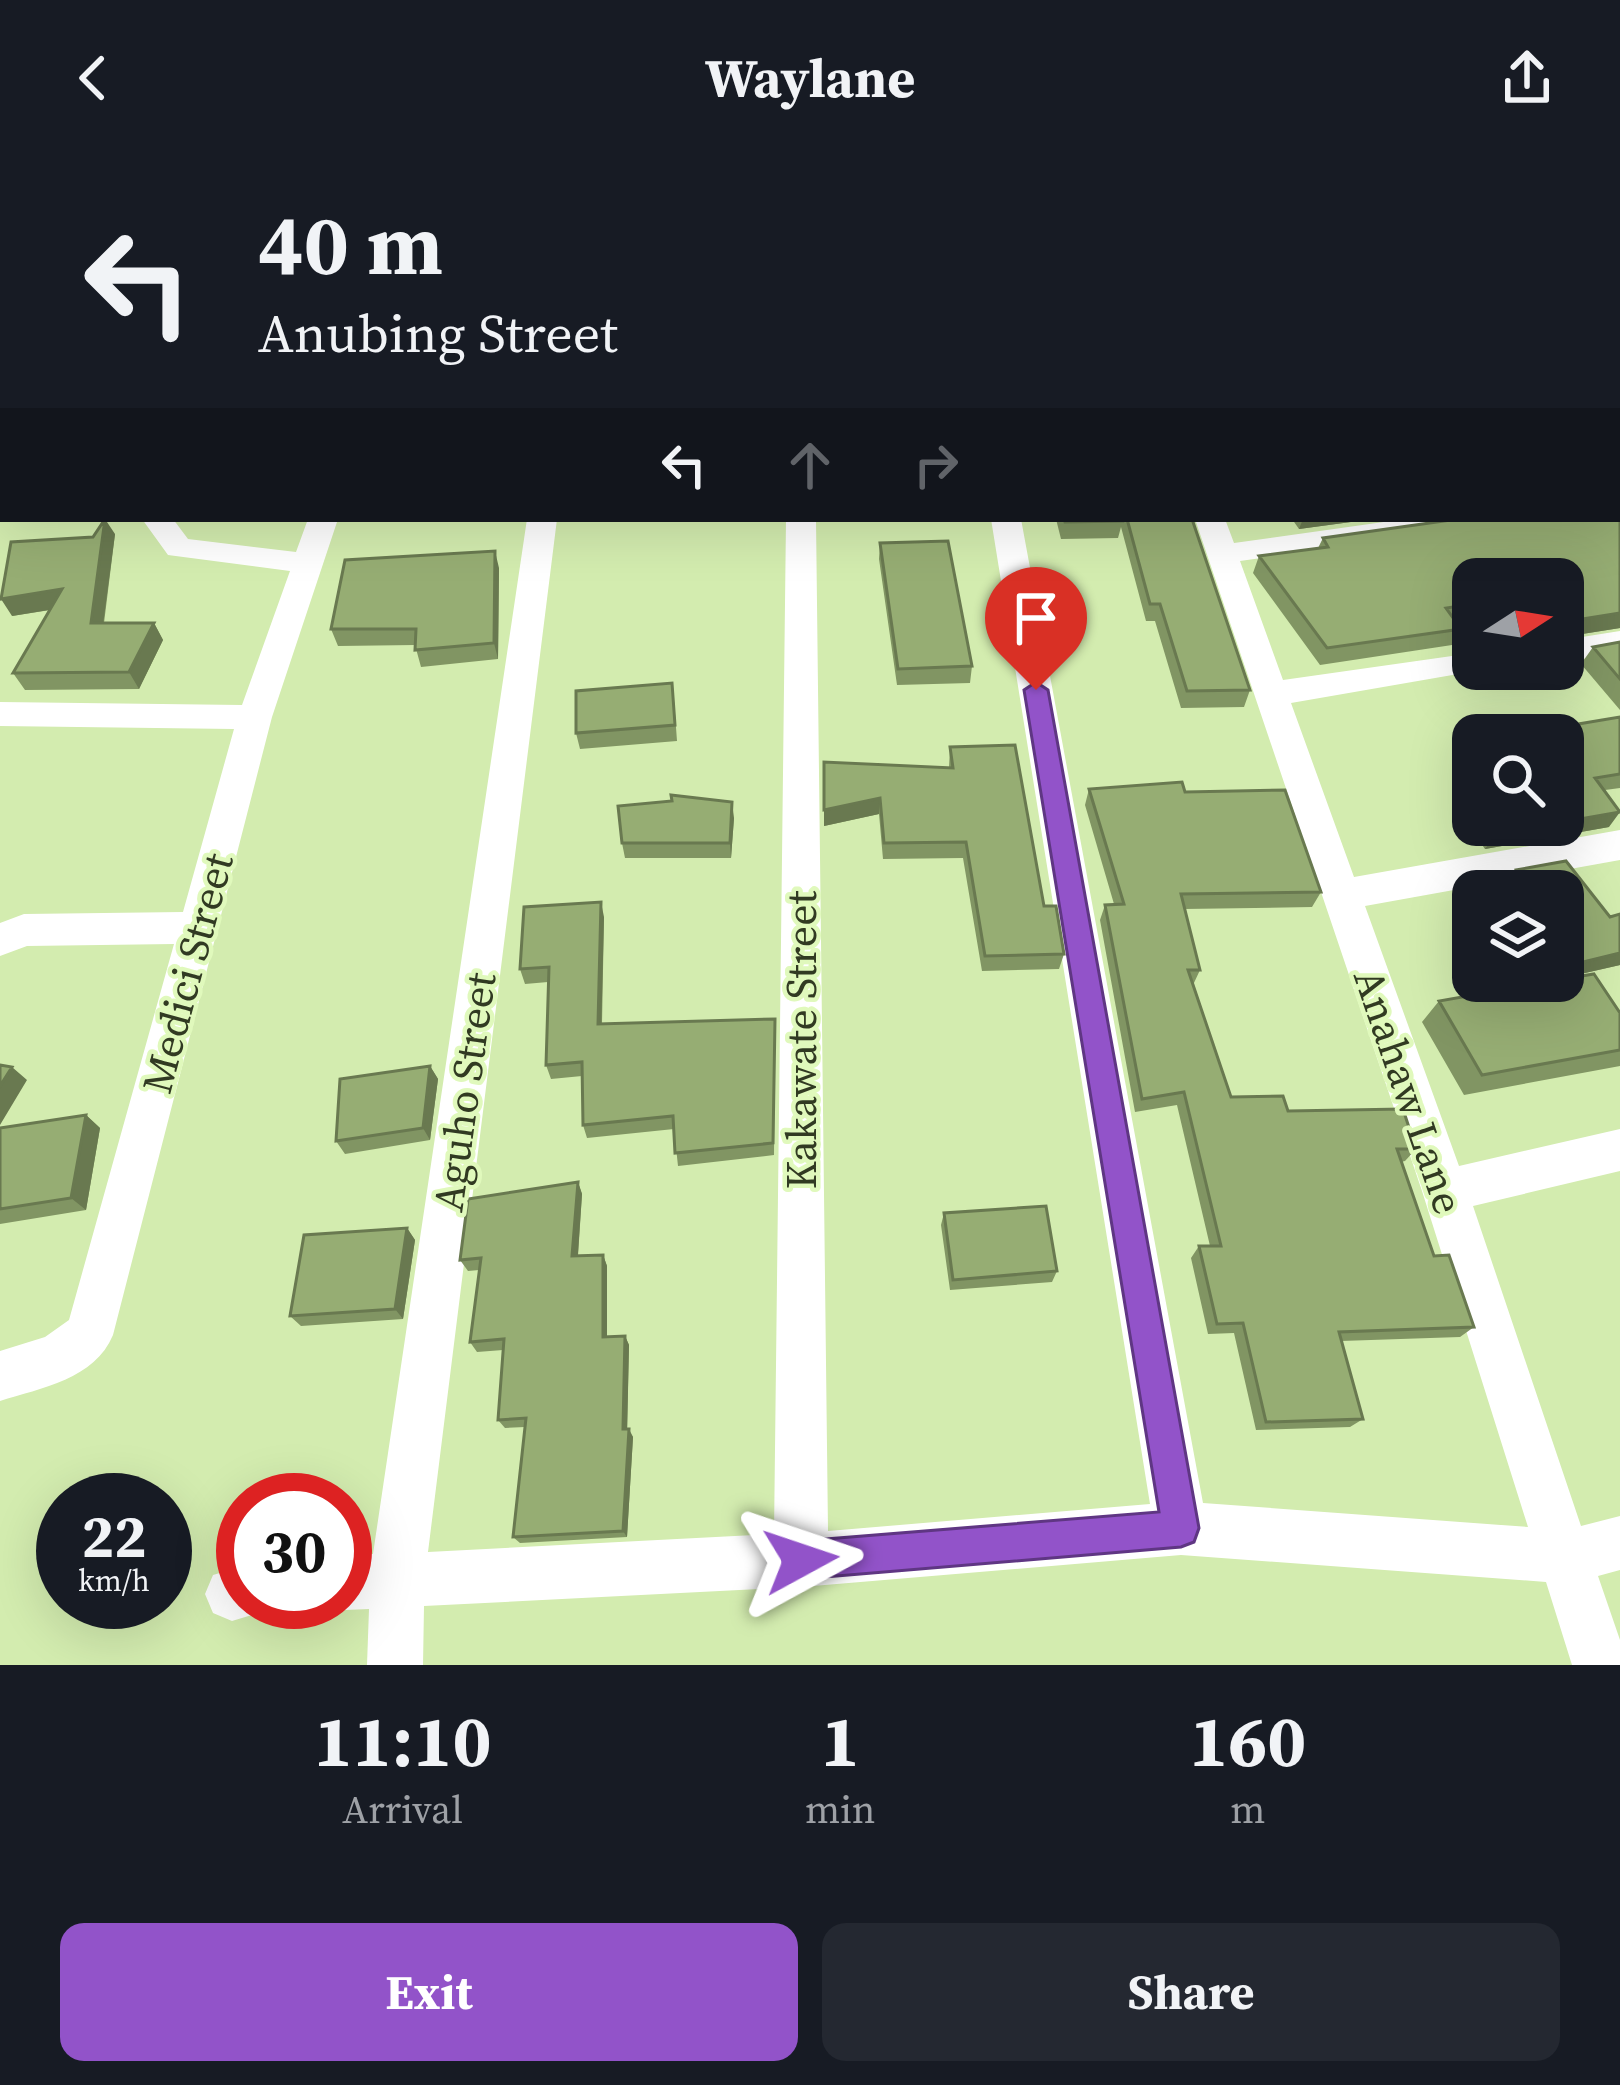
<!DOCTYPE html>
<html lang="en">
<head>
<meta charset="utf-8">
<style>
  :root { --surface:#171b24; --page:#242831; --text:#f1f3f6; --muted:#9ea1a6; --accent:#9253c9 }
  body { margin:0; font-family:"Source Serif 4",serif; background:var(--page); color:var(--text); height:100vh; display:flex; flex-direction:column; font-size:45px; white-space:nowrap }
  * { box-sizing:border-box; margin:0 }
  p { font-size:39px; color:var(--muted) }
  .icon { flex:none; width:66px; height:66px; fill:none; stroke:currentColor; stroke-width:2; stroke-linecap:round; stroke-linejoin:round }
  .map { position:relative; height:1509px; overflow:hidden }
  .drawer { display:flex; flex-direction:column; background:var(--surface); flex:1 }
  .drawer>* { flex:none }
  .hud { position:absolute; left:0px; top:0px; width:1620px; height:366px; box-shadow:0 12px 48px #0002; background:#171b24; color:var(--text); overflow:hidden }
  .needle { width:78px; rotate:78deg }
  .fabs { position:absolute; left:1452px; top:402px; display:grid; gap:24px }
  .fabs a { display:grid; place-items:center; width:132px; height:132px; border-radius:24px; background:var(--surface); box-shadow:0 12px 48px #0002; font-size:60px }
  .speed { position:absolute; left:36px; top:1317px; display:flex; gap:24px; font-size:60px; font-weight:700; text-align:center }
  .speed>* { display:grid; place-content:center; width:156px; height:156px; border-radius:50%; background:var(--surface); box-shadow:0 12px 48px #0002; line-height:1 }
  .speed small { font-size:30px; font-weight:400 }
  .speed .limit { border:18px solid #d22; background:#fff; color:#111 }
  .pin { position:absolute; display:grid; place-items:center; width:102px; height:102px; color:#fff; margin:-123px -51px; border-radius:50% 50% 50% 0; rotate:-45deg; box-shadow:0 0 12px #0007 }
  .pin .icon { rotate:45deg }
  .me { position:absolute; width:132px; margin:-66px; rotate:85deg; stroke-linejoin:round; filter:drop-shadow(0 0 9px #0008) }
  .turn { display:flex; align-items:center; gap:42px; height:252px; padding:0 60px; font-size:54px }
  .turn .icon { width:156px; height:156px; stroke-width:2.5 }
  .turn b { display:block; font-size:84px; line-height:102px }
  .lanes { display:flex; align-items:center; height:114px; padding:0 60px; background:#0003; justify-content:center; gap:60px; direction:ltr }
  .lanes .off { opacity:.35 }
  .eta { display:flex; justify-content:space-evenly; align-items:center; height:204px; text-align:center }
  .eta b { font-size:72px; font-weight:700; line-height:84px }
  .action { display:flex; gap:24px; margin-top:auto; padding:24px 60px }
  .action a { flex:1; height:138px; border-radius:24px; background:var(--accent); color:#fff; font-size:48px; font-weight:700; line-height:138px; text-align:center }
  .action a+a { background:var(--page); color:var(--text) }
  header { display:flex; justify-content:space-between; align-items:center; height:156px; padding:0 60px; background:var(--surface); font-size:54px; font-weight:700 }
  .map>svg:first-child { display:block }
  .lines { fill:none; stroke-linecap:round; stroke-linejoin:round }
  .minor { fill:#fff; fill-rule:evenodd }
  .wall { fill:#819563 }
  .shaded-wall { fill:#697950 }
  .building { fill:#96ad73; stroke:#697950; stroke-width:3 }
  .route { fill:#9253c9; stroke:#5f3683; stroke-width:3 }
  .labels { text-anchor:middle; dominant-baseline:central; stroke-width:9; stroke-linejoin:round; paint-order:stroke }
  .street-label { font-size:42px; fill:#313a22; stroke:#e0f9bc }
</style>
</head>
<body>
<header><svg class="icon" aria-label="back" viewBox="0 0 24 24"><path d="M15 5l-7 7 7 7"/></svg>Waylane<svg class="icon" aria-label="share" viewBox="0 0 24 24"><path d="M12 15V3M7 8l5-5 5 5M5 13v7h14v-7"/></svg></header>
<div class="map">
<svg width="1620" height="1509" viewBox="0 0 1620 1509">
  <rect width="100%" height="100%" fill="#d3ecaf"/>
  <g class="lines">
    <path class="minor" d="M0 0H35L3 3 0 8Z
      M295 0H317L319 3H297Z
      M452 0H478L450 3Z
      M748 0H771L773 3H750Z
      M907 0H930L932 3H909Z
      M1063 0H1086L1088 3H1065Z
      M1620 333V351L1617 352V334Z
      M142 363H173L188 383 296 396 308 363H338L272 561 113 1179C95 1223 41 1232 0 1245V1195L45 1181 69 1164 174 788 27 790 0 800V767L24 758 183 756 234 573 0 570V546L242 549 290 415 168 399Z
      M527 363H557L428 1396 774 1378 786 363H816L828 1375 1150 1348 991 363H1021L1203 1347 1528 1371 1422 1035 1195 363H1225L1234 387 1405 363H1487L1472 372 1240 405 1283 524 1473 497V513H1487L1291 547 1354 721 1620 674V704L1365 750 1459 1010 1620 973V1015L1473 1050 1581 1370 1620 1360V1414L1598 1420 1620 1484V1509H1572L1546 1426 1181 1399 801 1431 424 1450 423 1509H367L369 1453 345 1454 326 1446H345V1400L373 1398Z
      M1620 475V497L1563 506V484Z
      M243 1410V1446H267L262 1456 232 1465 213 1457 205 1438 213 1419Z"/>
  </g>
  <path class="wall" d="M104 0H250V3H103Z
    M407 0H455L456 3H413Z
    M561 0H753L755 3H569Z
    M1145 0H1271L1275 3H1148Z
    M1360 0H1620V305L1617 303V3H1363Z
    M1620 347V472L1563 481V423H1473V463L1456 466 1461 473 1452 489 1320 509 1253 417 1259 400 1318 392 1323 382 1458 363H1617V348Z
    M1056 363H1192L1250 534 1244 551 1181 552 1155 465H1146L1121 371 1118 382 1061 383Z
    M1292 363H1373L1299 373Z
    M115 378 104 467H154L163 484 139 533 25 534 13 517 50 454 12 460 93 381Z
    M880 387 972 510 970 527 897 529 879 403Z
    M499 412 498 503 421 511 415 489 338 490 331 473Z
    M1620 486V554L1581 508 1593 491Z
    M674 544 677 585 580 593 576 577Z
    M1620 561V632L1605 634 1609 671 1485 693 1464 663 1473 650V669H1563V579H1481L1487 569 1548 573Z
    M950 591 1044 750 1064 798 1059 813 982 815 963 702 883 703 879 658 824 670V606L949 612Z
    M1089 633 1185 636 1321 736 1312 751 1184 753 1200 814 1193 829 1231 941 1288 955 1416 993 1405 1005 1401 1006 1434 1100 1474 1171 1460 1181 1341 1185 1363 1263 1350 1271 1256 1274 1234 1177 1208 1178 1191 1102 1199 1090H1210L1177 949 1135 956 1100 764 1105 749 1114 748 1085 649Z
    M734 662 731 702H625L622 687Z
    M1566 705 1610 761 1620 758V809L1563 822V735H1506L1504 729 1516 714Z
    M604 761 602 868 775 877 774 999 678 1010 674 973 587 982 583 969 582 920 551 923 546 909 548 826 525 828 520 813Z
    M1439 845 1620 857V910L1464 939 1422 866Z
    M430 910 438 923 430 984 345 998 336 985Z
    M86 959 100 972 86 1054 0 1068V972Z
    M578 1026 582 1038 578 1100 603 1099 607 1110V1181L625 1180 629 1189 627 1273 633 1281 627 1381 520 1387 513 1381 525 1271 505 1272 498 1264 503 1194 477 1196 470 1186 479 1114 468 1115 460 1104Z
    M944 1057 1057 1115 1052 1126 950 1134 941 1069Z
    M407 1072 415 1084 403 1163 301 1170 290 1160Z"/>
  <path class="shaded-wall" d="M3 254V292H0V265Z
    M105 363 115 378 101 484 91 467Z
    M1303 363H1373L1299 373Z
    M495 395 499 412 498 503 494 487Z
    M62 433 73 450 12 460 1 443Z
    M1620 457V472L1563 481V476L1570 465Z
    M154 467 163 484 139 533 129 516Z
    M880 642 879 658 824 670V654Z
    M732 646 734 662 731 702 730 687Z
    M1620 656 1609 671 1485 693 1496 678 1545 669H1563V666Z
    M601 746 604 761 601 882 598 868Z
    M1620 797V809L1563 822 1575 808Z
    M430 910 438 923 430 984 423 972Z
    M12 911 27 924 0 969V930Z
    M86 959 100 972 86 1054 71 1042Z
    M578 1026 582 1038 577 1111 572 1100Z
    M407 1072 415 1084 403 1163 395 1153Z
    M603 1099 607 1110V1191L603 1181Z
    M625 1180 629 1189 627 1281 623 1273Z
    M629 1273 633 1281 627 1381 623 1375Z"/>
  <path class="building" d="M104 0H178L169 1 168 3H103Z
    M436 0H454V3H442Z
    M598 0H753L755 3H606Z
    M1163 0H1271L1275 3H1166Z
    M1383 0H1620V280L1617 277V3H1384H1387Z
    M3 19V254L0 265V27Z
    M1620 347V457L1570 465 1563 457V423H1473V448L1446 452 1461 473 1327 492 1259 400 1328 391 1323 382 1458 363H1617V348Z
    M105 363 91 467H154L129 516 13 517 62 433 1 443 11 386 93 381Z
    M1064 363H1121L1122 365 1065 366Z
    M1127 363H1192L1250 534 1187 535 1160 448H1150Z
    M948 385 972 510 898 513 880 387Z
    M495 395 494 487 415 494 416 473H331L345 404Z
    M1620 486V523L1593 491Z
    M672 527 675 569 576 577V535Z
    M1539 561 1548 573 1620 561V618L1595 622 1620 656 1563 666V579H1495L1487 569Z
    M1015 589 1044 750H1056L1064 798 985 800 966 686 884 687 880 642 824 654V606L953 612 950 591Z
    M1182 626 1185 636 1285 634 1321 736 1181 738 1200 814H1188L1231 941 1283 940 1288 955 1403 953 1416 993H1397L1434 1100 1449 1099 1474 1171 1339 1176 1363 1263 1266 1266 1243 1167 1217 1168 1199 1090H1221L1184 936 1142 943 1105 749 1124 748 1089 633Z
    M671 639 732 646 730 687H622L618 650 672 645Z
    M1490 669H1545L1496 678Z
    M1566 705 1610 761 1620 758V797L1575 808 1563 798V735H1522L1516 714Z
    M601 746 598 868 775 863 773 987 675 997 673 960 583 969 582 906 546 909 549 811 520 813 524 751Z
    M1594 818 1620 857V894L1482 919 1439 845 1553 825H1563V823Z
    M0 909 12 911 0 930Z
    M430 910 423 972 336 985 340 923Z
    M86 959 71 1042 0 1053V972Z
    M578 1026 572 1100 603 1099V1181L625 1180 623 1273H629L623 1375 513 1381 526 1262 498 1264 504 1183 470 1186 481 1102 460 1104 468 1043Z
    M1046 1050 1057 1115 953 1124 944 1057Z
    M407 1072 395 1153 290 1160 304 1079Z"/>
  <path class="route" d="M1036 526 1048 534 1199 1372 1194 1386 1181 1391 801 1423 787 1418 782 1404 787 1391 801 1385 1159 1356 1024 534Z"/>
  <g class="labels">
    <g class="street-label">
      <text transform="translate(187 817) rotate(-75)">Medici Street</text>
      <text transform="translate(801 884) rotate(-90)">Kakawate Street</text>
      <text transform="translate(1409 935) rotate(71)">Anahaw Lane</text>
      <text transform="translate(464 936) rotate(-82)">Aguho Street</text>
    </g>
  </g>
</svg>
<div class="fabs">
<a><svg class="needle" viewBox="-14 -14 28 28"><path d="M0-13l5 13h-10z" fill="#e53935"/><path d="M0 13l5-13h-10z" fill="#9ea1a6"/></svg></a>
<a><svg class="icon" aria-label="search" viewBox="0 0 24 24"><circle cx="10" cy="10" r="6"/><path d="M15 15l6 6"/></svg></a>
<a><svg class="icon" aria-label="layers" viewBox="0 0 24 24"><path d="M12 4l9 5-9 5-9-5zM3 14l9 5 9-5"/></svg></a>
</div>
<div class="speed"><div>22<small>km/h</small></div><div class="limit">30</div></div>
<div class="pin" style="left:1036px;top:534px;background:#d93025"><svg class="icon" aria-label="arrive" viewBox="0 0 24 24"><path d="M6 21V4h12l-3 4 3 4H6"/></svg></div>
<svg class="me" style="left:801px;top:1404px" viewBox="-20 -20 40 40"><path d="M0-17L14 15 0 8-14 15z" fill="#9253c9" stroke="#fff" stroke-width="4"/></svg>
<div class="hud">
<div class="turn"><svg class="icon" aria-label="left" viewBox="0 0 24 24"><path d="M17 20v-9H6M10 6l-5 5 5 5"/></svg><div><b>40 m</b>Anubing Street</div></div>
<div class="lanes"><svg class="icon" aria-label="left" viewBox="0 0 24 24"><path d="M17 20v-9H6M10 6l-5 5 5 5"/></svg><svg class="icon off" aria-label="ahead" viewBox="0 0 24 24"><path d="M12 20V5M6 11l6-6 6 6"/></svg><svg class="icon off" aria-label="right" viewBox="0 0 24 24"><path d="M7 20v-9h11M14 6l5 5-5 5"/></svg></div>
</div>
</div>
<section class="drawer">
<div class="eta">
<div><b>11:10</b><p>Arrival</p></div>
<div><b>1</b><p>min</p></div>
<div><b>160</b><p>m</p></div>
</div>
<div class="action"><a>Exit</a><a>Share</a></div>
</section>
</body>
</html>
